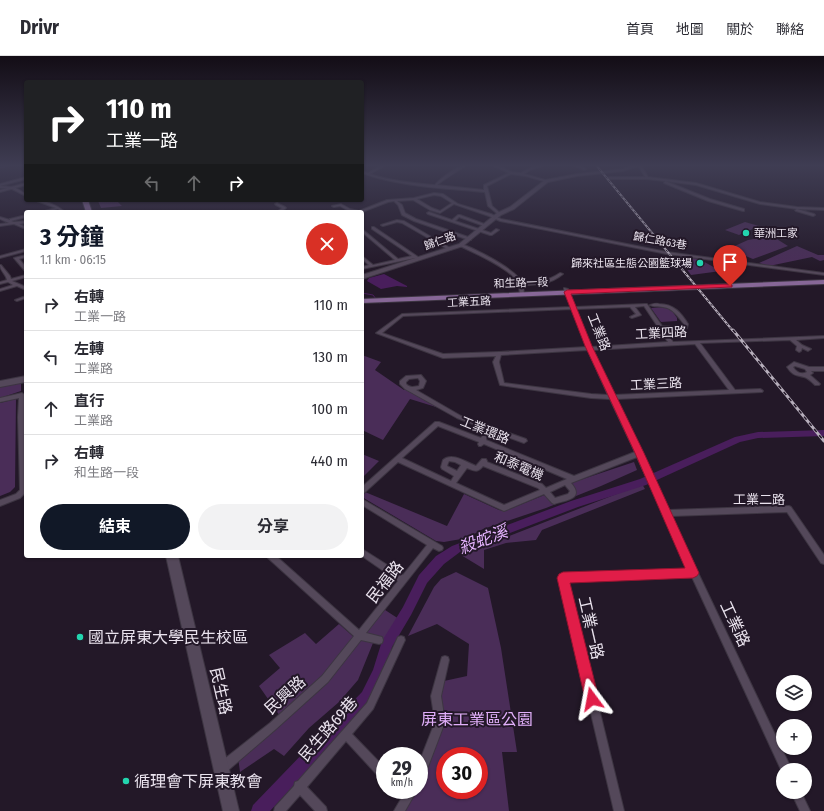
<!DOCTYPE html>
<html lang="zh-TW">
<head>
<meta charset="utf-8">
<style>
  :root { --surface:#fff; --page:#f2f2f3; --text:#2b2b33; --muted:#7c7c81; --line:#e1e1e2; --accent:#111827 }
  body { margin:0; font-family:"Fira Sans Condensed","Noto Sans TC",sans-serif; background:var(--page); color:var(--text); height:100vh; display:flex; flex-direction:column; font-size:15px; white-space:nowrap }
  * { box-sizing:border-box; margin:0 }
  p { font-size:13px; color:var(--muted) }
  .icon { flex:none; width:22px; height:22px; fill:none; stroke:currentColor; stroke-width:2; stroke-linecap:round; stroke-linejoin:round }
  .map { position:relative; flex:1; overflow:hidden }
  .sheet { position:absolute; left:24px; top:154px; width:340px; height:348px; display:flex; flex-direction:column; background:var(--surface); border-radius:4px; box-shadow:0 1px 3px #0004 }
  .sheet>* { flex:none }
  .hud { position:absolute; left:24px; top:24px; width:340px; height:122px; border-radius:4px; box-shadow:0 1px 3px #0004; background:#202124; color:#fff; overflow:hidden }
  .fabs { position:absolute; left:776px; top:619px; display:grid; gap:8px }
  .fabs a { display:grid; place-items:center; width:36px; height:36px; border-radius:50%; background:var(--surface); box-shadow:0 1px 3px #0004; font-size:20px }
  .speed { position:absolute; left:376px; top:691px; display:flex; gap:8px; font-size:20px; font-weight:700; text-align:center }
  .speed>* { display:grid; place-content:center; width:52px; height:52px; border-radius:50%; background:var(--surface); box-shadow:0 1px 3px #0004; line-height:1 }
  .speed small { font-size:10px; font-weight:400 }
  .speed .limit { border:6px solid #d22; background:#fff; color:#111 }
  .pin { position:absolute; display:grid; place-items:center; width:34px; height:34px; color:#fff; margin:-41px -17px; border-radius:50% 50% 50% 0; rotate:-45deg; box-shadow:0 0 4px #0007 }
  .pin .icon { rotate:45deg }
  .me { position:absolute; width:44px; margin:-22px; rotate:347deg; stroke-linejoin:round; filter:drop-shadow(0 0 3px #0008) }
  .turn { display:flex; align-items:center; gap:14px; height:84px; padding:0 16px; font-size:18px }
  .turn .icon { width:52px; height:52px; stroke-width:2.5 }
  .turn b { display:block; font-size:28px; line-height:34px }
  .lanes { display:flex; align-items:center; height:38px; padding:0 16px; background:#0003; justify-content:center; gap:20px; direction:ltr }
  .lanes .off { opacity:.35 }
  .round { display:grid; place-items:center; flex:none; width:42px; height:42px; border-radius:21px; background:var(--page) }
  .summary { display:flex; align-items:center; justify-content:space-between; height:68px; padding:0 16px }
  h1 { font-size:24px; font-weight:700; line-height:30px; color:var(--accent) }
  .action { display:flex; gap:8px; margin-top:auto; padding:8px 16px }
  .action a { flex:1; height:46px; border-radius:24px; background:var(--accent); color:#fff; font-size:16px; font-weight:700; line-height:46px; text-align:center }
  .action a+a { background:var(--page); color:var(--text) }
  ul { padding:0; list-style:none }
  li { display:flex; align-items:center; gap:12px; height:52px; padding:0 16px; border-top:1px solid var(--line) }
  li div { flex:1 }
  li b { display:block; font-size:15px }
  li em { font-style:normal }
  header { display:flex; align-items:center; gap:24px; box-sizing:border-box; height:56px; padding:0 20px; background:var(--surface); border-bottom:1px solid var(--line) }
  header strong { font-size:19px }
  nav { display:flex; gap:22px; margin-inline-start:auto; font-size:14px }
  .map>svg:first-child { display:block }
  .green { fill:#4a2d58; fill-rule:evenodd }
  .water { fill:#491e5c }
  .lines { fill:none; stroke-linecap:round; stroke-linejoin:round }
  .stream { stroke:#491e5c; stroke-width:1 }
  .river { fill:#491e5c; fill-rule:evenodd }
  .street-casing { stroke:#3d3542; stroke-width:2 }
  .secondary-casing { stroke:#3d3542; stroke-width:2 }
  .primary-casing { stroke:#3d3542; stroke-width:2 }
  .street { fill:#54485a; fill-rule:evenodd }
  .secondary { fill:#54485a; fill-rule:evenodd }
  .primary { fill:#876797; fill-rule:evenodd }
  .rail-far1-casing { stroke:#b6aebb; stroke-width:2 }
  .rail-casing { stroke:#b6aebb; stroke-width:3 }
  .rail-far1 { stroke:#231828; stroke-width:1; stroke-dasharray:2.5; stroke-linecap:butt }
  .rail { stroke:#231828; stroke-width:1.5; stroke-dasharray:4; stroke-linecap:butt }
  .route { fill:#e11d48; stroke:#92132f }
  .poi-dot { fill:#23d5af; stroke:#231828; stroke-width:1.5 }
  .labels { text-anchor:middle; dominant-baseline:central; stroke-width:4; stroke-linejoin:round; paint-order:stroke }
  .far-poi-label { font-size:11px; fill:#eae3ee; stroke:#231828; text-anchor:start }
  .far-street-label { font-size:11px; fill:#eae3ee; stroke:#231828 }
  .street-label { font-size:13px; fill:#eae3ee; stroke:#231828 }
  .near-street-label { font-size:16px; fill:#eae3ee; stroke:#231828 }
  .near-poi-label { font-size:16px; fill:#eae3ee; stroke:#231828; text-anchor:start }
  .near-park-label { font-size:16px; fill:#e1affa; stroke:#231828 }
  .near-water-label { font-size:17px; font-style:italic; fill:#e5b3fe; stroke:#231828 }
</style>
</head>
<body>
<header>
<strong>Drivr</strong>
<nav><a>首頁</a><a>地圖</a><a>關於</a><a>聯絡</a></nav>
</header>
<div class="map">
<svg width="824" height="755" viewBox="0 0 824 755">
  <rect width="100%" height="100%" fill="#231828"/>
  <path class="green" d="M102 144H116L122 150 101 152 98 145Z
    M745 166 759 170 739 179 725 174Z
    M772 180 788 190 753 203 728 193 748 184Z
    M797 190 818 199H824V204L820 205 812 201 769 210 759 207Z
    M677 200 697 202 721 215 691 219Z
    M665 251 671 253 677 262V265L661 266 651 252Z
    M362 299 381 306 375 314 404 334 407 332 449 355 410 343 383 384 362 374Z
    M21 326V335L0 342V330Z
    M16 343 15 431 10 436 0 440V347Z
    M362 398 379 405 362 422Z
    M634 406 637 414 601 430 546 452 483 473 467 482 444 486 436 485 362 441 365 436 447 470 464 438 499 454 505 455 547 438 552 443 573 437 568 428Z
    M642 428 645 433 542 474 536 484 506 487 484 494V513L461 499Z
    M456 516 488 532 501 592 517 696H502L509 755H404L417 734H419V730L441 675 439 642 444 625 467 620 469 588 437 568 408 580 434 531 441 523ZM445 700H479V734H445Z
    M382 552 402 565 392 587 386 589 373 587 358 624 339 646 309 672 284 700 274 693 240 716 238 701 282 663 259 630 280 612 269 599 305 577 316 588 339 568 356 583Z"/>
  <path class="water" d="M384 218 407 230V231L397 230 381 233 367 225 369 222Z"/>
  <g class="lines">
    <path class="stream" d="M0 112 12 109
      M362 237 373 239 379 247"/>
    <path class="river" d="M824 374V380L758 382 740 386 646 429 578 451 460 496 444 508 427 527 411 559 392 591 386 616 372 646 270 755H251L253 749 362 636 373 614 382 585 403 551 419 519 436 500 452 490 571 445 640 423 735 381 758 376Z"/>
    <defs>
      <path id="street" d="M382 109H386L370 118C390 125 413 127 435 129 441 122 458 109 467 109L445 123 437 129 484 134V129L509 117 492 109H496L512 116 521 117C529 112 536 109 545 109L530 114 524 118 549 125 547 126 526 120 511 118 487 130 492 150 500 157 501 158 499 159 488 150 485 136C444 132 401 131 362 117V115L368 117Z
        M573 109H578L586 113 584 114Z
        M638 109H641L648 121 696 127 760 146 797 151 824 152V154L797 153 814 158 815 159 813 160 796 155 795 154 797 153 760 148 696 129 665 125 710 143 744 153V155H743L708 145 664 127 665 125 647 123H609L607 122 609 121H645Z
        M26 121V123L0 130V128Z
        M0 130 14 131 26 138V140L12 133 0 132Z
        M434 137 443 138 458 148 491 158 501 163 667 196 824 217V219L667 198 500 165 489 160 454 148 440 157 430 154 413 144 397 145 402 149 405 157 416 163 471 182V184H469L414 165 402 159 398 149 394 145 388 146 362 156 349 155 340 150 334 151 332 150 341 148 350 153 359 155 387 144 414 142ZM434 139 441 140 452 147 440 155 432 152 417 143Z
        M34 144C45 144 57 149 65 156H61L58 153 47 156H41L56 152Z
        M277 147 285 151 286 152 281 156H277L282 152 276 149 275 148Z
        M429 156 452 164 458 159H460L487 169 484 170 459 161 455 165 491 177 496 173 499 174 492 179H490L428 158 427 157Z
        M26 159V161L11 165 14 166 26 165V167L19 168 26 171V173L14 168 0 170V168L9 167 0 163V161L10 164V163Z
        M397 164 404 165 452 193 449 194 402 167 397 166 383 170 381 169Z
        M372 171H374L421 203 419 204 415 202 362 213V211L369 209 362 203V200L373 209 395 204 362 176V173L398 203 412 200 372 173Z
        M460 188C469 189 503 208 511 215 516 218 519 222 522 227 538 226 546 226 560 217L563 218C551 228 538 229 523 229L524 238 520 239C519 235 520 231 518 227 513 214 473 196 460 190Z
        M26 193V195L0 202V200Z
        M26 199V201L19 203 26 211V215H25L14 202Z
        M0 209H1L10 220 11 223 26 219V221L12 225 26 231V234L17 230 0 235V233L13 229 8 226 0 228V226L7 224C6 218 0 215 0 209Z
        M564 232 568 233 575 251 645 248H647L662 270H683L684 268C678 261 673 252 663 251 658 250 654 251 650 249 653 248 656 247 659 248 674 248 681 257 688 268L687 272H685L664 273 673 286 824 280V282L796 284 802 289 811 293 808 295 802 292 801 295 799 296 796 294 797 290 790 284 700 287 735 334 760 333 762 334 763 335 762 336 616 343 640 395 643 397 642 399 668 454 789 450 791 451 824 499V508L821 507 787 456 671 460 790 710 791 714H783V718L692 521 568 525 624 755H614L559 522 560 519 563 518 689 514 637 401 571 427C585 443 566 444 554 448L552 447 544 438 504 455 398 406 364 437 362 438V431L435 366H439L481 382 486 373 457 362 405 333 400 328V325L406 320 421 319 426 325 423 332 416 334 461 360 526 383 527 385 524 387 491 375 486 384 574 420 635 396 610 343 591 342 500 329 493 306 496 300 443 302 376 277 402 258 571 251 564 233ZM644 250 668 286 591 291 576 253 630 251 636 258 630 261 632 262 641 259 635 251ZM572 253 587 291 499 296 443 298 382 277 403 260ZM695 288 729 334 614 339 593 294ZM588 294 608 339 591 338 504 327 499 306 501 299ZM418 322 420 325 419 330C413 331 410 332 406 328V326L409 323ZM438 370 479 386 478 388 479 390H481L484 388 567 423 546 432 542 428 487 406V405L486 403H482L476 410C466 406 452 396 443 404L441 411 442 413 454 420 451 425 402 402ZM449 405 455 406 461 409 457 415 447 410 448 407ZM483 410 538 432 540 434 504 449 456 427 467 412C475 415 477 417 483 410ZM565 429 570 435 568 438 555 442 550 436Z
        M26 240V242L17 245 15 244Z
        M794 306 809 311H824V315H811L813 317 810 319 819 327 820 328 819 329H815C812 326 808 322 804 321 796 319 793 320 787 311ZM795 310 805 313 807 316C801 319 796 316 793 311Z
        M22 337 25 339 24 361 26 436 20 442 0 450V444L16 438 20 434 18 361 19 342 0 346V342Z
        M362 443 442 490 443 492 442 494 439 495 433 492 366 577 382 581 383 584 382 587 379 588 361 584 328 626 276 673 226 716 222 717 218 716 217 712 218 708 270 667 322 620 354 580 268 502 267 500H276L359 574 398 525 362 500V493L403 519 427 489 362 449Z
        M401 580 404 581 405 584 373 653 352 678 385 712V724L381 723 346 685 307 731 326 751 327 755H315L300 739 286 755H274L275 751 294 730 295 726 298 725 367 647 398 581Z
        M445 600 448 601 449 604 441 640 445 666 423 724 419 725V707L435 666 431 640 441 604 442 601Z
        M394 734H417L405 755H394L401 743 395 738Z
        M791 736H801L810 755H800Z"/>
      <path id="secondary" d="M633 109H641L623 115 577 120 548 126 514 153 501 159 463 190 362 223V219L459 188 497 157 510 151 545 124 577 118 623 113Z
        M26 127V129L0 136V134Z
        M26 320V326L0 331V325Z
        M166 500H178L239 755H223Z"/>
      <path id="primary" d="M82 144H88L92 156H86Z
        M824 224V228L362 247V243Z"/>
    </defs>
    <use href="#street" class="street-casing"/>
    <use href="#secondary" class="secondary-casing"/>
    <use href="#primary" class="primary-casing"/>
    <use href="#street" class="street"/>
    <use href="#secondary" class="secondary"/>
    <use href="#primary" class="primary"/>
    <defs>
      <path id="rail-far1" d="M596 109 733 275"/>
      <path id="rail" d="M733 274 824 385"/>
    </defs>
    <use href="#rail-far1" class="rail-far1-casing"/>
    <use href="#rail" class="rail-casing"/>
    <use href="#rail-far1" class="rail-far1"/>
    <use href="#rail" class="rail"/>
  </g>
  <linearGradient id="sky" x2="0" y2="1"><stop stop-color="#130d16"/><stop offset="0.51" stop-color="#3f3d53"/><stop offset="1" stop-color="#3f3d53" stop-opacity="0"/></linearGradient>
  <rect width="824" height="215" fill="url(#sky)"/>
  <path class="route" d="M730 228 732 229V231L571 238 592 290 644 397 699 517 697 520 693 522 570 527 599 643 597 648 592 650 587 648 585 643 557 522 559 518 563 516 685 512 635 397 585 290 564 236 567 234Z"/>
  <g class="poi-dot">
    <circle cx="746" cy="177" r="4"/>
    <circle cx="700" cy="207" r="4"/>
    <circle cx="80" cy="581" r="4"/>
    <circle cx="126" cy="725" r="4"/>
  </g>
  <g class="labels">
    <g class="far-poi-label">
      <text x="754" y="177">華洲工家</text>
      <text x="692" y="207" text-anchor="end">歸來社區生態公園籃球場</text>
    </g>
    <g class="far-street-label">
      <text transform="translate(440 185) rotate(-20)">歸仁路</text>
      <text transform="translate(660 185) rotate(10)">歸仁路63巷</text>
      <text transform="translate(521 227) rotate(-2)">和生路一段</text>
      <text transform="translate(469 246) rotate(-3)">工業五路</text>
    </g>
    <g class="street-label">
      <text transform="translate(599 276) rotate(68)">工業路</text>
      <text transform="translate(661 277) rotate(-3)">工業四路</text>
      <text transform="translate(656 328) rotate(-3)">工業三路</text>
      <text transform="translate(485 374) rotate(22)">工業環路</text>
      <text transform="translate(519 410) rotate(23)">和泰電機</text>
      <text x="759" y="443">工業二路</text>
    </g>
    <g class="near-street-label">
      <text transform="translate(385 526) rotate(-52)">民福路</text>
      <text transform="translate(735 568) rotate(65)">工業路</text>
      <text transform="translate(591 572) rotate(77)">工業一路</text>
      <text transform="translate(221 635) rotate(77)">民生路</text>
      <text transform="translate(285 639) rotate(-42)">民興路</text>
      <text transform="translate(328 673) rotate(-49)">民生路69巷</text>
    </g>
    <g class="near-poi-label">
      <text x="88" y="581">國立屏東大學民生校區</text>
      <text x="134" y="725">循理會下屏東教會</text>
    </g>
    <g class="near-park-label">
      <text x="477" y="663">屏東工業區公園</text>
    </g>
    <g class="near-water-label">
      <text transform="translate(483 484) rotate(-21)">殺蛇溪</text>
    </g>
  </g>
</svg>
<div class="fabs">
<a><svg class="icon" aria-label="layers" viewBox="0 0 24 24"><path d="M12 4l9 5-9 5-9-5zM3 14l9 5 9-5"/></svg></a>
<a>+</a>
<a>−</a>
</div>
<div class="speed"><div>29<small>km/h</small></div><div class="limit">30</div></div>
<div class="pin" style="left:730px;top:230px;background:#d93025"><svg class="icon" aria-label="arrive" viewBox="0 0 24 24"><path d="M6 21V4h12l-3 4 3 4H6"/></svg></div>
<svg class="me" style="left:592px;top:643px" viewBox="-20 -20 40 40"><path d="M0-17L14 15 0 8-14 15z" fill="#e11d48" stroke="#fff" stroke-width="4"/></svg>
<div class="hud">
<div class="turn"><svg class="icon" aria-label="right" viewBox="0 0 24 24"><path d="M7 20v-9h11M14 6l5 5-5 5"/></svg><div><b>110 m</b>工業一路</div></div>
<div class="lanes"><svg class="icon off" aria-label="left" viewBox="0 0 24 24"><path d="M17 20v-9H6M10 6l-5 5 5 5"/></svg><svg class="icon off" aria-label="ahead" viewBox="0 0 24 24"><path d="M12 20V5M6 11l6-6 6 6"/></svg><svg class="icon" aria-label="right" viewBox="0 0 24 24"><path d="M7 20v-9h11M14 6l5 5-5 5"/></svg></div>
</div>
<section class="sheet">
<div class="summary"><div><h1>3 分鐘</h1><p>1.1 km · 06:15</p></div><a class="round" style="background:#d93025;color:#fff"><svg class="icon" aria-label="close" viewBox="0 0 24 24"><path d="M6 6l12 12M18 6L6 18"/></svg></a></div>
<ul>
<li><svg class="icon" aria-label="right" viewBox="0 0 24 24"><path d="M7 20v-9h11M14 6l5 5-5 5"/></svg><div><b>右轉</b><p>工業一路</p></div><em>110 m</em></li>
<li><svg class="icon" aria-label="left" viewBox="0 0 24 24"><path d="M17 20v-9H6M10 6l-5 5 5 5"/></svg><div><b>左轉</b><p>工業路</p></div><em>130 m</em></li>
<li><svg class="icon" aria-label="ahead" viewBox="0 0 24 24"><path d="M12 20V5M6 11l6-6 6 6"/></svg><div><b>直行</b><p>工業路</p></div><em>100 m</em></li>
<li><svg class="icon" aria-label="right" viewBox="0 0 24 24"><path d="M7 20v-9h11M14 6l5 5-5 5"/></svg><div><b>右轉</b><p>和生路一段</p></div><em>440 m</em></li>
</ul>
<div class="action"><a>結束</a><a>分享</a></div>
</section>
</div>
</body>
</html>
